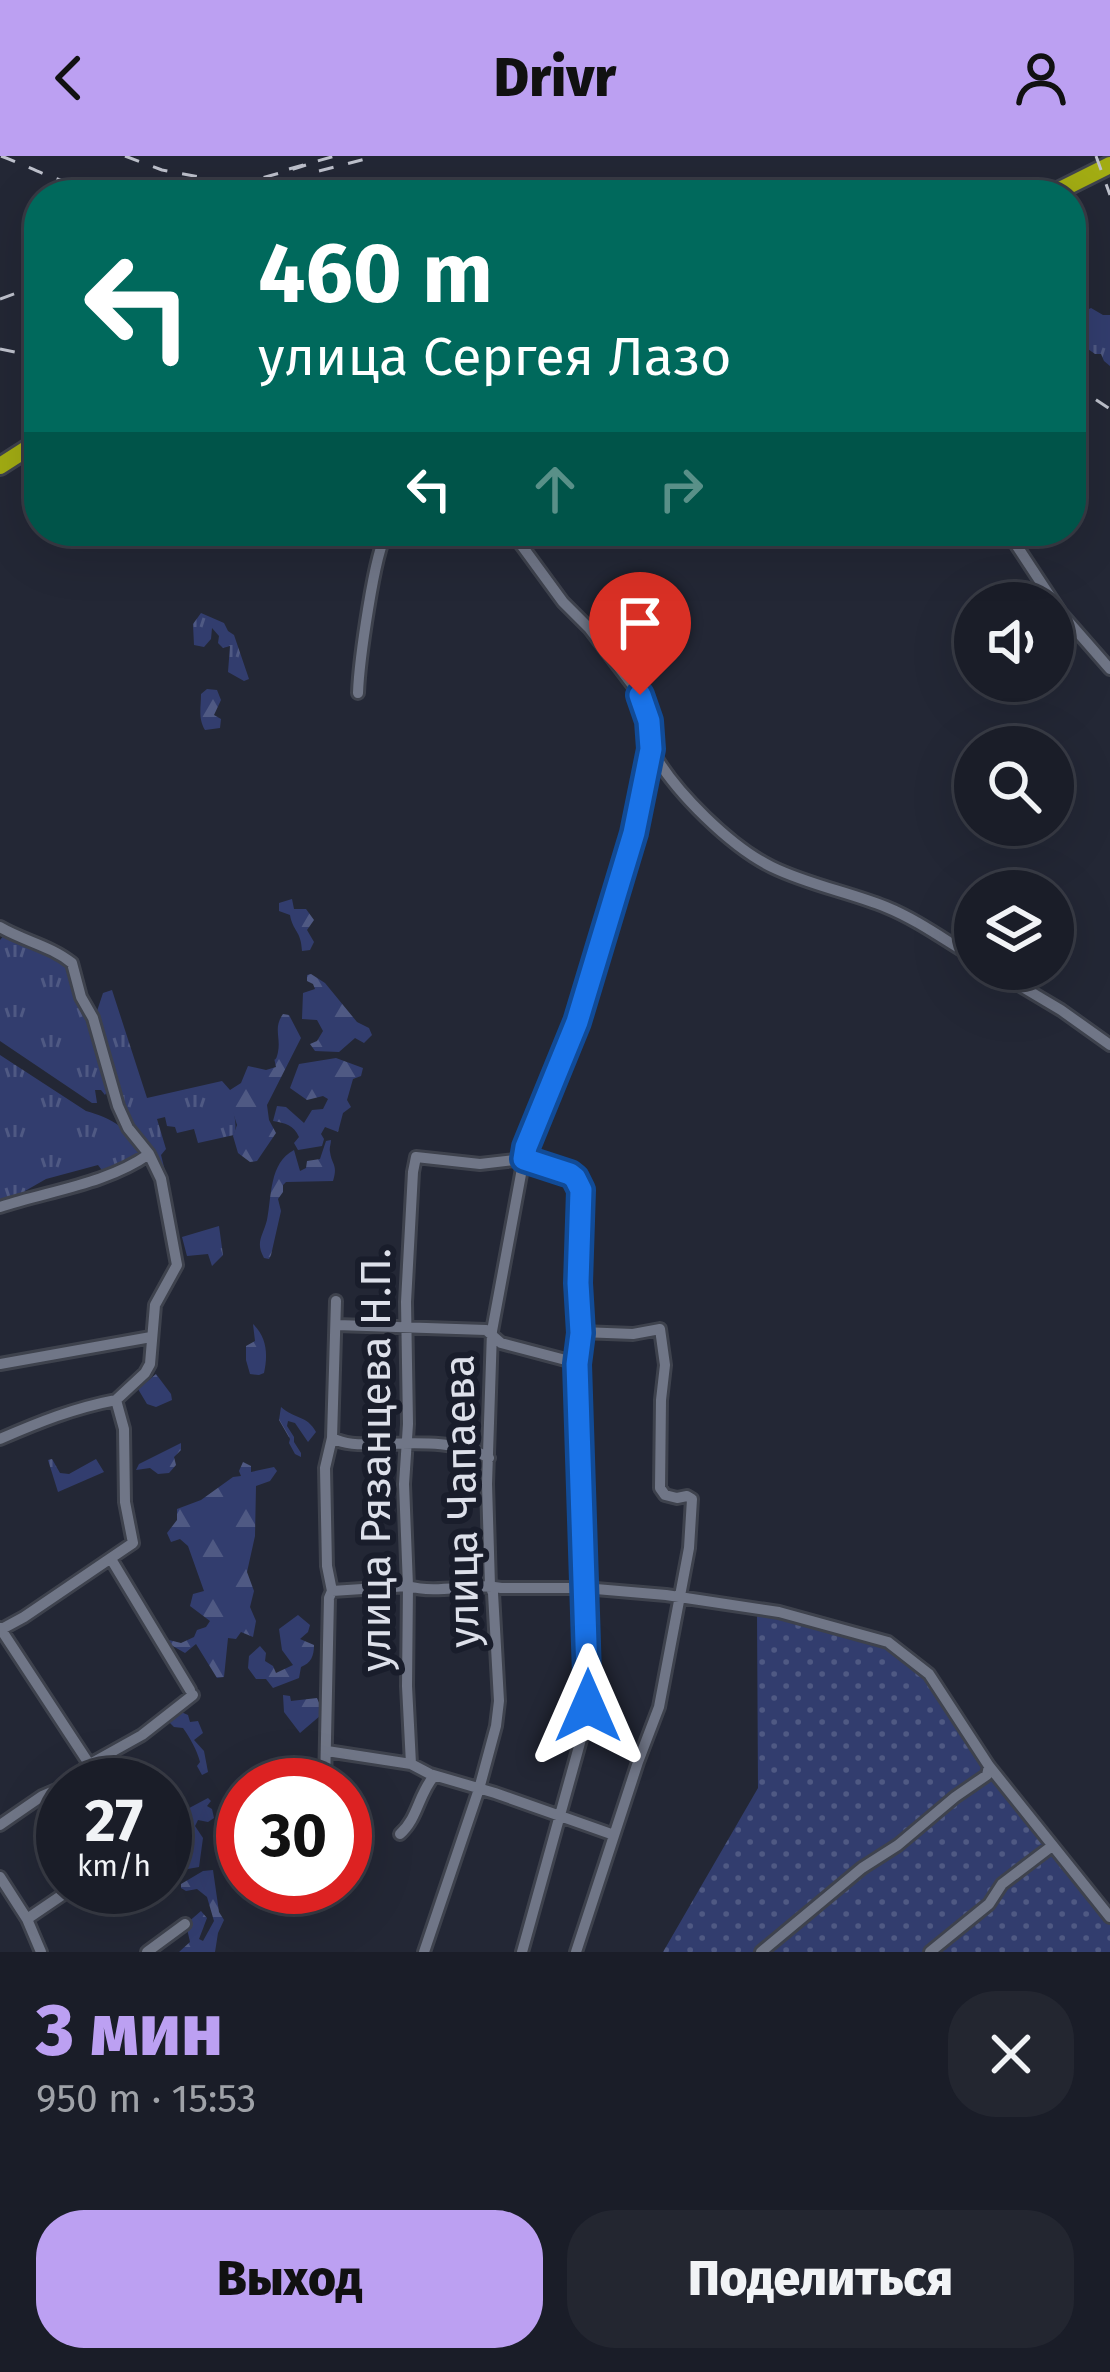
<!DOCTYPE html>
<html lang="ru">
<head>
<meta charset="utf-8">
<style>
  :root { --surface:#1a1d28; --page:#232630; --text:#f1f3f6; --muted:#9fa2a8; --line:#383b45; --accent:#bca0f2 }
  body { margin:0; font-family:"Fira Sans",sans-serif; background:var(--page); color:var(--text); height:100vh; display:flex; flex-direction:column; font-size:45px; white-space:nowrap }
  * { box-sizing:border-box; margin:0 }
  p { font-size:39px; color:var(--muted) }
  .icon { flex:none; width:66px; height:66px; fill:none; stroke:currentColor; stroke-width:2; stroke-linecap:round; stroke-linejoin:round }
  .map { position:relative; height:1796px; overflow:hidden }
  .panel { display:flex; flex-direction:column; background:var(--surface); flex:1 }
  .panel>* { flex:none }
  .hud { position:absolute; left:24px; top:24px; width:1062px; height:366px; border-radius:48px; box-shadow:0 12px 48px #0002,0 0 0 3px var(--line); background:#00695c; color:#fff; overflow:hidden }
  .controls { position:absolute; left:954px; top:426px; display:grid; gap:24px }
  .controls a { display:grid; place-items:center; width:120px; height:120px; border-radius:50%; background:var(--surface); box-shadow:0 12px 48px #0002,0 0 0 3px var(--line); font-size:60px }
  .speed { position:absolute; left:36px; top:1602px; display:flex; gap:24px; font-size:60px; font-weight:700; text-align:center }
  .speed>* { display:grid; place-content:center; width:156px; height:156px; border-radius:50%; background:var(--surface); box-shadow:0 12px 48px #0002,0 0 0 3px var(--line); line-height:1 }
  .speed small { font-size:30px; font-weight:400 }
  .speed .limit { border:18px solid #d22; background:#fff; color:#111 }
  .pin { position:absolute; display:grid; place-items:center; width:102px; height:102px; color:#fff; margin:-123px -51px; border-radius:50% 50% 50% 0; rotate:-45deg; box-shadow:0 0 12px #0007 }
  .pin .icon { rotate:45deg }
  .me { position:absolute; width:132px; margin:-66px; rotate:0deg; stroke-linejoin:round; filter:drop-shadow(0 0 9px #0008) }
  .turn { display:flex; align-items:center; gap:42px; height:252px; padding:0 36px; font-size:54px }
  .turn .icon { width:156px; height:156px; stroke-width:2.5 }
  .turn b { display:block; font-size:84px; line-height:102px }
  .lanes { display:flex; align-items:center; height:114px; padding:0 36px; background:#0003; justify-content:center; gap:60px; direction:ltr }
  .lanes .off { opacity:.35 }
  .round { display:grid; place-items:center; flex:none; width:126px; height:126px; border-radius:48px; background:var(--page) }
  .head { display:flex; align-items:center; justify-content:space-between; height:204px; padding:0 36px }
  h1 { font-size:72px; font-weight:800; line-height:90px; color:var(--accent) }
  .cta { display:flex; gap:24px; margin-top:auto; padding:24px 36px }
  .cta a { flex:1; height:138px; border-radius:48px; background:var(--accent); color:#111; font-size:48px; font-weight:800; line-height:138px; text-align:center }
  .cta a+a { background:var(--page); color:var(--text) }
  header { display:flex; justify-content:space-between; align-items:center; height:156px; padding:0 36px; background:var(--accent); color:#111; font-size:54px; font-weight:800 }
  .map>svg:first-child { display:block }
  .grass { fill:url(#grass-tufts) }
  .forest { fill:url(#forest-firs) }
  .park { fill:url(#park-dots) }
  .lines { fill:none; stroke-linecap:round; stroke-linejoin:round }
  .minor-casing { stroke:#3e424d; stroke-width:16 }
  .highway-casing { stroke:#3e424d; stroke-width:22 }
  .minor { stroke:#707687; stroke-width:10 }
  .highway { stroke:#a2ac13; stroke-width:16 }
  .rail { stroke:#bec1cc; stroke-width:3; stroke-dasharray:15 15; stroke-linecap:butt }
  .route-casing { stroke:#114b97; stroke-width:30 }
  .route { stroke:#1a73e8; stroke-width:21 }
  .labels { text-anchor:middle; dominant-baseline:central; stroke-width:12; stroke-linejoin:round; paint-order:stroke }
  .street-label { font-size:42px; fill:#dde0ea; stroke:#191d2b }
</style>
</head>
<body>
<header><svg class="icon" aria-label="back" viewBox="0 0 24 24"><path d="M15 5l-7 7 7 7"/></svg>Drivr<svg class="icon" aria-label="person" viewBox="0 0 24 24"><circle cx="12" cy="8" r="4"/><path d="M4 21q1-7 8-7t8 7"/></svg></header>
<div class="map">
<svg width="1110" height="1796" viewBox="0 0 1110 1796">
  <defs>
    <pattern id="grass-tufts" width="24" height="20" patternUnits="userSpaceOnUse" patternTransform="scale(3)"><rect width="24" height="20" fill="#323d6e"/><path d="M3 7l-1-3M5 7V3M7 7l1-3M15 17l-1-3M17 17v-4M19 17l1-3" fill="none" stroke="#4f5983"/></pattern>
    <pattern id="forest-firs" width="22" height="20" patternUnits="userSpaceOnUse" patternTransform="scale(3)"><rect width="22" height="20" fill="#323d6e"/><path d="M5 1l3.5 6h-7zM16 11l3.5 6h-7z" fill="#4f5983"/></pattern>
    <pattern id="park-dots" width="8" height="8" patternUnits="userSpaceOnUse" patternTransform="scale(3)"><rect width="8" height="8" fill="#323d6e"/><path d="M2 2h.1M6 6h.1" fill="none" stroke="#4f5983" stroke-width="1.8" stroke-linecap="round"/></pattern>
  </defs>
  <rect width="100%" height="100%" fill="#232735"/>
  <path class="grass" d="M1091 152 1103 159H1110V210L1104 205 1101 198H1095L1071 181V162Z
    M201 457 224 467 228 475 234 479 249 523 244 525 228 516 230 490 223 492 218 487 219 480 212 472 211 483 204 491 194 489 193 468Z
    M6 777C19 786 58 799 66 807 83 824 102 907 108 934L105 939 101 934H95L97 947H92L0 885V784Z
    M112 834 147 942 222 925 230 934C230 949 239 965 234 979L198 987 194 973 177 977 175 971 167 970 165 961 157 963 166 993 161 999 166 1019H163L151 991 130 970 131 964 125 963 95 861 103 837Z
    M0 899 86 955C109 961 136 975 140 1000L104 1017 98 1009 46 1023 25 1035V1039L0 1048Z
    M219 1070 223 1099 212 1110 208 1098 187 1100 182 1081Z
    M52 1303 60 1317 69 1318 96 1303 104 1316 58 1336 48 1304Z"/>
  <path class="forest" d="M207 533 217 534 221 544 214 559 221 563 220 572 205 574C198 562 201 552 201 538Z
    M292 743 294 753H306L314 764 307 774 314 786 310 794 302 795C301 774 293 776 290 759L279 755V747Z
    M311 818 325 827 357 866 369 872 372 879 364 887 355 882 339 896 315 895 310 888 317 885 323 875 317 864 302 863 303 837 315 833 313 828 307 825V819Z
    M283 858 289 859 301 882 267 949 269 964 276 977 257 1005 250 1006 238 997 233 980 237 969 230 947V934L241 927 248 910 266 914 276 911C273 896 275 911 278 896 281 881 273 872 283 858Z
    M336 902 363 912 361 920 353 923 347 944 351 951 343 957 338 976 325 971 321 978 324 983 322 990 298 994 294 987 299 981C294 969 285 967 273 965L277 950 286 951 304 967 312 954 323 953 328 943 323 940 307 944 290 932 299 908Z
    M331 984C331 988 329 992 330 996 332 1010 338 1008 333 1025L286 1026 283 1029V1036L278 1043 281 1055 271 1099 269 1103 264 1102C255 1086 263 1080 267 1064 272 1040 269 1007 294 994L300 1015 306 1012 307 1005 320 1003 326 985Z
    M253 1168C267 1182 268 1198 264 1217L259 1219 250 1218 246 1204V1190L255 1185Z
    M156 1218 171 1238 172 1244 156 1251 147 1248 138 1233Z
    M281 1251C294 1263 307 1259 316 1276L308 1286 295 1267 288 1265 287 1270 294 1281V1286L301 1297V1301L295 1298 289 1287 290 1283 279 1264Z
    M181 1287V1294L174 1301 176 1309 169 1317 158 1318 150 1312 136 1314 139 1308Z
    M243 1306 251 1310V1316L274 1311 277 1315 270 1325 256 1330 255 1380 247 1416 254 1435 250 1451 256 1465 253 1481 241 1476 236 1483 228 1482 224 1521 217 1522 196 1488 185 1497 171 1489 169 1484 181 1487 194 1481 197 1474 206 1471 210 1465 190 1450 193 1438 204 1435 188 1390 180 1383 171 1386 167 1377 177 1364V1353L201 1344 233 1321 241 1320 239 1315Z
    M298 1459 310 1469 308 1476 300 1483 314 1489C314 1500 311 1507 301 1511L299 1522 273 1532 266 1523H256L248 1512 249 1500 260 1490 266 1497 265 1505 273 1510 276 1517 293 1509 282 1494 279 1473Z
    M283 1539 290 1540 291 1545 317 1542 322 1554 321 1559 300 1577 284 1556Z
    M181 1556 188 1559 190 1566 198 1565 203 1577 194 1584 204 1595 208 1616 202 1619 197 1610 200 1606C197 1594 190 1582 183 1572L174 1571 168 1565Z
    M208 1642 211 1645 207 1650 212 1653 214 1662 208 1666 198 1664 195 1670 203 1682 199 1711 165 1717V1700L170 1698 168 1694H165V1665Z
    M213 1714 219 1756 224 1764 218 1777 215 1796H179L190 1786 186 1768 201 1755 207 1762 199 1783 203 1785 214 1765 207 1741 197 1733 186 1735 181 1732V1728L203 1715Z"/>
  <path class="park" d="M757 1455C824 1467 867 1472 920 1517L1110 1768V1796H663L758 1632Z"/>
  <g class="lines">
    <defs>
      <path id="minor" d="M1007 375 1061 457 1110 513
        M358 537C359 509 374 394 388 375
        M653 596C675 636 731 691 772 711 809 729 849 736 886 751 918 764 946 785 975 802
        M0 771C24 785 51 790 72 807L81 841 93 862 118 950 128 972 149 998 161 1023 177 1109 155 1149 150 1208 145 1217 116 1244 124 1273 125 1346 133 1387 24 1461 0 1474
        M992 813 1061 854 1110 889
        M0 1051C48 1035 107 1028 149 998
        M337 1169 486 1174 501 1187 577 1207
        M0 1208 151 1181
        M332 1282C348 1290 364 1288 381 1288 415 1287 459 1284 489 1302
        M0 1283C39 1266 74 1252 116 1244
        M111 1403 190 1534
        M332 1435 408 1430C438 1439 473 1426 501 1432H584L666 1439 779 1456 888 1486 929 1518 989 1610 1110 1761
        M0 1472 103 1629
        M327 1595 411 1608 430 1618 495 1637 614 1679
        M411 1608 407 1530 408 1430 404 1328 408 1268 406 1146 413 1016 416 1001 480 1008 524 1003 570 1018 576 1022 581 1034 578 1127 581 1176 577 1207C579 1281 580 1355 584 1429 586 1479 592 1527 583 1576L522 1796
        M65 1629 90 1608 142 1579 193 1539
        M325 1629 329 1442 332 1435 327 1410 325 1312 332 1282 336 1145
        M0 1669 42 1640 63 1631
        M400 1678C418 1662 418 1639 434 1620
        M0 1721 27 1763 41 1796
        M159 1731V1732
        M27 1763 74 1731
        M147 1796 185 1768
        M424 1796 479 1633 496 1570 499 1545 493 1437 490 1430 487 1328 492 1175 526 991 577 865 634 677 648 620 651 593 649 565 640 539 589 472 563 446 511 375
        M576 1796 638 1606 659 1551 689 1392 692 1343 687 1340 677 1342 665 1339 660 1332 661 1244 665 1209 660 1173 633 1178 581 1176
        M761 1796 862 1712 898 1689 955 1641 987 1619 989 1610
        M930 1796 989 1748 1002 1728 1052 1690"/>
      <path id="highway" d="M1050 39 1110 9
        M0 310 39 285"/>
    </defs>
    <use href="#minor" class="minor-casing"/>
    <use href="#highway" class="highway-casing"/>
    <use href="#minor" class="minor"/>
    <use href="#highway" class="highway"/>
    <path class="rail" d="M1 0C28 10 53 24 81 30 154 47 236 32 306 9
      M125 0 162 14 205 22
      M1096 0 1110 39
      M289 13 335 0
      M319 15 377 0
      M0 143 39 129
      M0 193 39 201
      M1071 227 1110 253"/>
  </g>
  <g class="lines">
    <defs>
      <path id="route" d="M588 1550 577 1208 581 1177 578 1127 581 1034 575 1022 570 1018 524 1003 526 991 577 866 634 677 651 593 649 565 640 539"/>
    </defs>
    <use href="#route" class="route-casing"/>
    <use href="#route" class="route"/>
  </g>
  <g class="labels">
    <g class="street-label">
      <text transform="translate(376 1304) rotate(-90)">улица Рязанцева Н.П.</text>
      <text transform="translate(462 1345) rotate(-91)">улица Чапаева</text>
    </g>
  </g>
</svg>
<div class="controls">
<a><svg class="icon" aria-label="sound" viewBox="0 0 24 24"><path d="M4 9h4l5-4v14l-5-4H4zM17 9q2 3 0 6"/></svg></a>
<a><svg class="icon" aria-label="search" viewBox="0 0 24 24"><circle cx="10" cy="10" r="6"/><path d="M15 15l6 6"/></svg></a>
<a><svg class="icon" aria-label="layers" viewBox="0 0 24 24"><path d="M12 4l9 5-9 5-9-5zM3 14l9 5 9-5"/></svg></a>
</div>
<div class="speed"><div>27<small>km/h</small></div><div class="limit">30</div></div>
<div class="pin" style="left:640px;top:539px;background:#d93025"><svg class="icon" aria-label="arrive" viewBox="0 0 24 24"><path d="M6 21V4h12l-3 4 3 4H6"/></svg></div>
<svg class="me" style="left:588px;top:1550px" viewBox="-20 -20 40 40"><path d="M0-17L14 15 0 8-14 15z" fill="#1a73e8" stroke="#fff" stroke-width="4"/></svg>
<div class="hud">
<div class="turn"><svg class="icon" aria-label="left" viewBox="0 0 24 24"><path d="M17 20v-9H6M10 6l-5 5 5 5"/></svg><div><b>460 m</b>улица Сергея Лазо</div></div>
<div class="lanes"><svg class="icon" aria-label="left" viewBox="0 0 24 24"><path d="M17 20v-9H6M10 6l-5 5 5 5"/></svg><svg class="icon off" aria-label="ahead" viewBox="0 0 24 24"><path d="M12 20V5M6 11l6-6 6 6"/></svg><svg class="icon off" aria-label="right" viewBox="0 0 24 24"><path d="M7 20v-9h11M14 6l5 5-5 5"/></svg></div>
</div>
</div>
<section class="panel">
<div class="head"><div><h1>3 мин</h1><p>950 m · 15:53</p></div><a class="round"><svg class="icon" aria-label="close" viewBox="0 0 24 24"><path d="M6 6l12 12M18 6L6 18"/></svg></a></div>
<div class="cta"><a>Выход</a><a>Поделиться</a></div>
</section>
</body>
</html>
